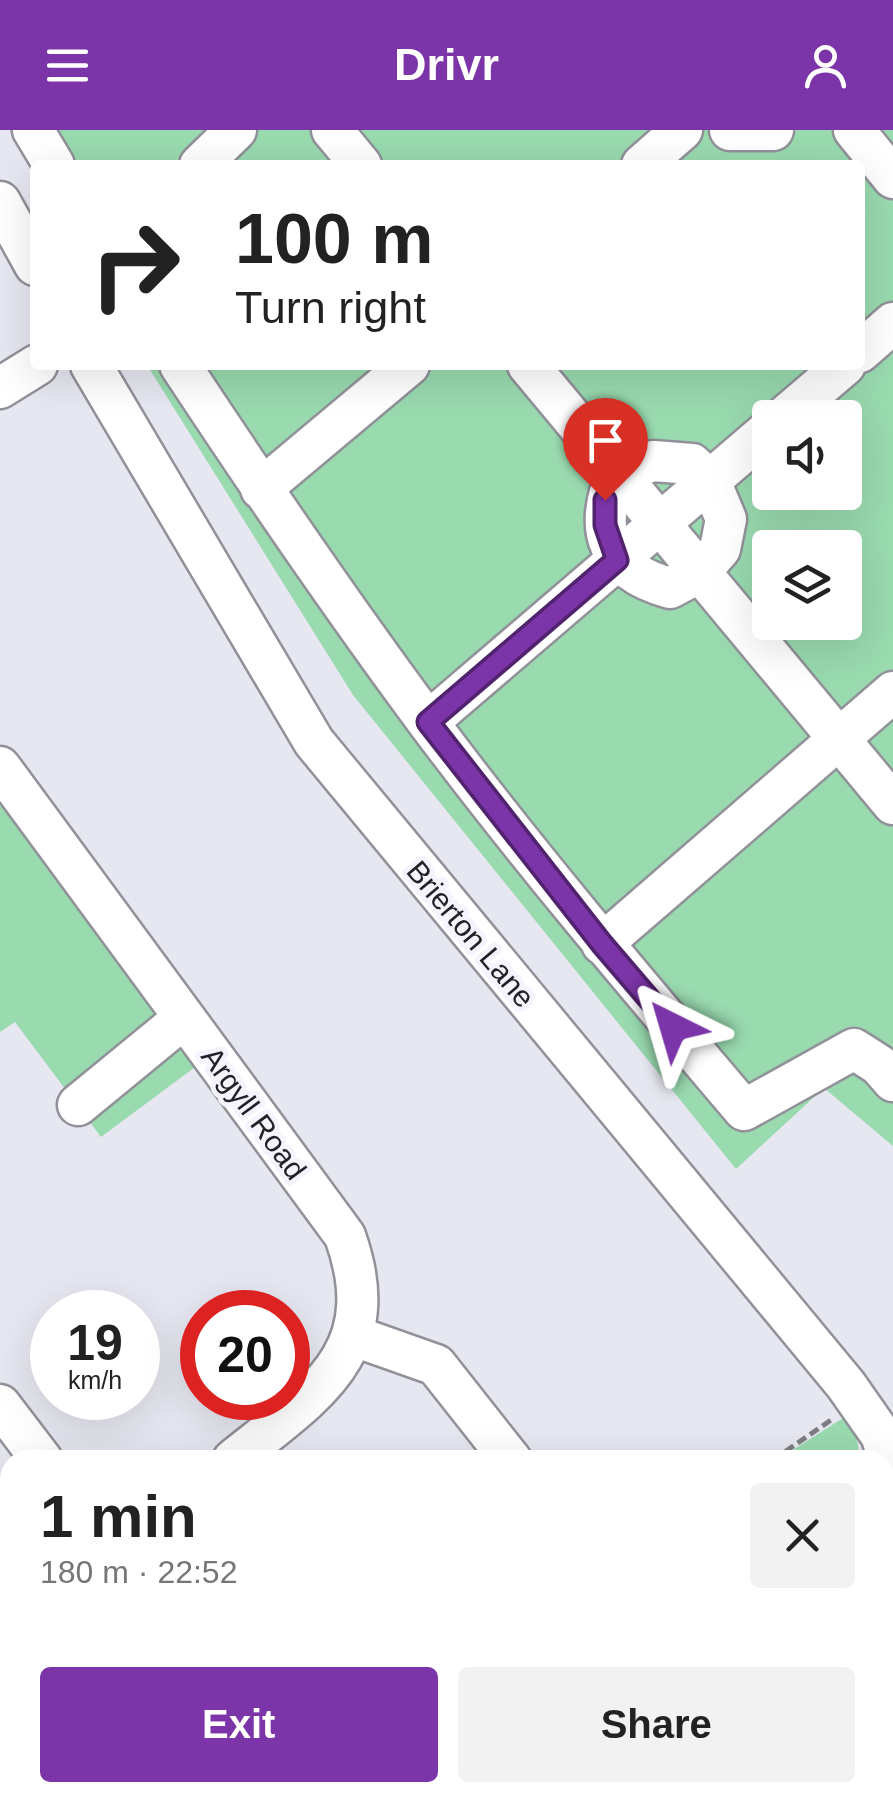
<!DOCTYPE html>
<html lang="en">
<head>
<meta charset="utf-8">
<style>
  :root { --surface:#fff; --page:#f2f2f2; --text:#222; --muted:#767676; --accent:#7c35a8 }
  body { margin:0; font-family:Helvetica,sans-serif; background:var(--page); color:var(--text); height:100vh; display:flex; flex-direction:column; font-size:38px; white-space:nowrap }
  * { box-sizing:border-box; margin:0 }
  p { font-size:32px; color:var(--muted) }
  .icon { flex:none; width:55px; height:55px; fill:none; stroke:currentColor; stroke-width:2; stroke-linecap:round; stroke-linejoin:round }
  .map { position:relative; flex:1; overflow:hidden }
  .panel { position:absolute; left:0px; top:1320px; width:895px; height:352px; display:flex; flex-direction:column; background:var(--surface); border-radius:30px 30px 0 0; box-shadow:0 10px 40px #0002 }
  .panel>* { flex:none }
  .hud { position:absolute; left:30px; top:30px; width:835px; height:210px; border-radius:10px; box-shadow:0 10px 40px #0002; background:#fff; color:var(--text); overflow:hidden }
  .fabs { position:absolute; left:752px; top:270px; display:grid; gap:20px }
  .fabs a { display:grid; place-items:center; width:110px; height:110px; border-radius:10px; background:var(--surface); box-shadow:0 10px 40px #0002; font-size:50px }
  .speed { position:absolute; left:30px; top:1160px; display:flex; gap:20px; font-size:50px; font-weight:700; text-align:center }
  .speed>* { display:grid; place-content:center; width:130px; height:130px; border-radius:50%; background:var(--surface); box-shadow:0 10px 40px #0002; line-height:1 }
  .speed small { font-size:25px; font-weight:400 }
  .speed .limit { border:15px solid #d22; background:#fff; color:#111 }
  .pin { position:absolute; display:grid; place-items:center; width:85px; height:85px; color:#fff; margin:-102px -42px; border-radius:50% 50% 50% 0; rotate:-45deg; box-shadow:0 0 10px #0007 }
  .pin .icon { rotate:45deg }
  .me { position:absolute; width:110px; margin:-55px; rotate:320deg; stroke-linejoin:round; filter:drop-shadow(0 0 8px #0008) }
  .turn { display:flex; align-items:center; gap:35px; height:210px; padding:0 40px; font-size:45px }
  .turn .icon { width:130px; height:130px; stroke-width:2.5 }
  .turn b { display:block; font-size:70px; line-height:85px }
  .round { display:grid; place-items:center; flex:none; width:105px; height:105px; border-radius:10px; background:var(--page) }
  .headline { display:flex; align-items:center; justify-content:space-between; height:170px; padding:0 40px }
  h1 { font-size:60px; font-weight:700; line-height:75px }
  .cta { display:flex; gap:20px; margin-top:auto; padding:20px 40px }
  .cta a { flex:1; height:115px; border-radius:10px; background:var(--accent); color:#fff; font-size:40px; font-weight:700; line-height:115px; text-align:center }
  .cta a+a { background:var(--page); color:var(--text) }
  header { display:flex; justify-content:space-between; align-items:center; height:130px; padding:0 40px; background:var(--accent); color:#fff; font-size:45px; font-weight:700 }
  .map>svg:first-child { display:block }
  .green { fill:#99daaf; fill-rule:evenodd }
  .lines { fill:none; stroke-linecap:round; stroke-linejoin:round }
  .minor-casing { stroke:#91919a; stroke-width:45 }
  .highway-casing { stroke:#c6c6c6; stroke-width:60 }
  .path { stroke:#7c7c82; stroke-width:5; stroke-dasharray:10 5; stroke-linecap:butt }
  .minor { stroke:#fff; stroke-width:40 }
  .highway { stroke:#62b694; stroke-width:55 }
  .route-casing { stroke:#51226d; stroke-width:25 }
  .route { stroke:#7c35a8; stroke-width:18 }
  .labels { text-anchor:middle; dominant-baseline:central; stroke-width:10; stroke-linejoin:round; paint-order:stroke }
  .street-label { font-size:30px; fill:#222225; stroke:#f4f4fe }
</style>
</head>
<body>
<header><svg class="icon" aria-label="menu" viewBox="0 0 24 24"><path d="M4 6h16M4 12h16M4 18h16"/></svg>Drivr<svg class="icon" aria-label="person" viewBox="0 0 24 24"><circle cx="12" cy="8" r="4"/><path d="M4 21q1-7 8-7t8 7"/></svg></header>
<div class="map">
<svg width="893" height="1672" viewBox="0 0 893 1672">
  <rect width="100%" height="100%" fill="#e7e7f1"/>
  <path class="green" d="M10 0H893V1016L824 958 736 1039 353 565 147 235H860V35H35V45ZM770 288H845V362H770ZM770 418H845V492H770Z
    M0 645 210 926 101 1007 15 892 0 902Z
    M843 1288C856 1298 860 1314 858 1330H777Z
    M0 1612 10 1620V1662L53 1663 62 1672H0Z
    M308 1663 309 1667 302 1672H246L258 1663Z"/>
  <g class="lines">
    <defs>
      <path id="minor" d="M33 0 54 35
        M332 0 361 35
        M730 0H773
        M854 0 893 48
        M200 35 236 0
        M642 35 682 0
        M0 72 35 135
        M860 222 893 193
        M91 235 314 612 846 1255 881 1305 893 1341
        M180 235C259 355 341 475 427 591 527 725 636 853 744 980L854 919 879 935 893 951
        M528 235 893 674
        M0 258 37 235
        M783 288 845 235
        M653 331 692 334 710 351 726 389 720 419 700 442 670 458C608 441 592 401 617 343Z
        M261 359 409 235
        M428 592 770 299
        M0 637 345 1106C387 1224 315 1264 233 1330
        M602 814 893 562
        M78 975 184 888
        M354 1206 436 1235 511 1330
        M0 1275 42 1330
        M885 1503 893 1501
        M0 1532 10 1519
        M0 1603 10 1612
        M59 1662 68 1672
        M672 1662 678 1672
        M511 1672 527 1662"/>
      <path id="highway" d="M885 1381 893 1379
        M885 1433 893 1431
        M348 1672 363 1662
        M436 1672 451 1662"/>
    </defs>
    <use href="#minor" class="minor-casing"/>
    <use href="#highway" class="highway-casing"/>
    <path class="path" d="M773 1330 831 1290
      M239 1672 252 1662"/>
    <use href="#minor" class="minor"/>
    <use href="#highway" class="highway"/>
  </g>
  <g class="lines">
    <defs>
      <path id="route" d="M605 370V395L617 430 428 592 602 814 673 897"/>
    </defs>
    <use href="#route" class="route-casing"/>
    <use href="#route" class="route"/>
  </g>
  <g class="labels">
    <g class="street-label">
      <text transform="translate(471 804) rotate(50)">Brierton Lane</text>
      <text transform="translate(254 983) rotate(54)">Argyll Road</text>
    </g>
  </g>
</svg>
<div class="fabs">
<a><svg class="icon" aria-label="sound" viewBox="0 0 24 24"><path d="M4 9h4l5-4v14l-5-4H4zM17 9q2 3 0 6"/></svg></a>
<a><svg class="icon" aria-label="layers" viewBox="0 0 24 24"><path d="M12 4l9 5-9 5-9-5zM3 14l9 5 9-5"/></svg></a>
</div>
<div class="speed"><div>19<small>km/h</small></div><div class="limit">20</div></div>
<div class="pin" style="left:605px;top:370px;background:#d93025"><svg class="icon" aria-label="arrive" viewBox="0 0 24 24"><path d="M6 21V4h12l-3 4 3 4H6"/></svg></div>
<svg class="me" style="left:673px;top:897px" viewBox="-20 -20 40 40"><path d="M0-17L14 15 0 8-14 15z" fill="#7c35a8" stroke="#fff" stroke-width="4"/></svg>
<div class="hud">
<div class="turn"><svg class="icon" aria-label="right" viewBox="0 0 24 24"><path d="M7 20v-9h11M14 6l5 5-5 5"/></svg><div><b>100 m</b>Turn right</div></div>
</div>
<section class="panel">
<div class="headline"><div><h1>1 min</h1><p>180 m · 22:52</p></div><a class="round"><svg class="icon" aria-label="close" viewBox="0 0 24 24"><path d="M6 6l12 12M18 6L6 18"/></svg></a></div>
<div class="cta"><a>Exit</a><a>Share</a></div>
</section>
</div>
</body>
</html>
